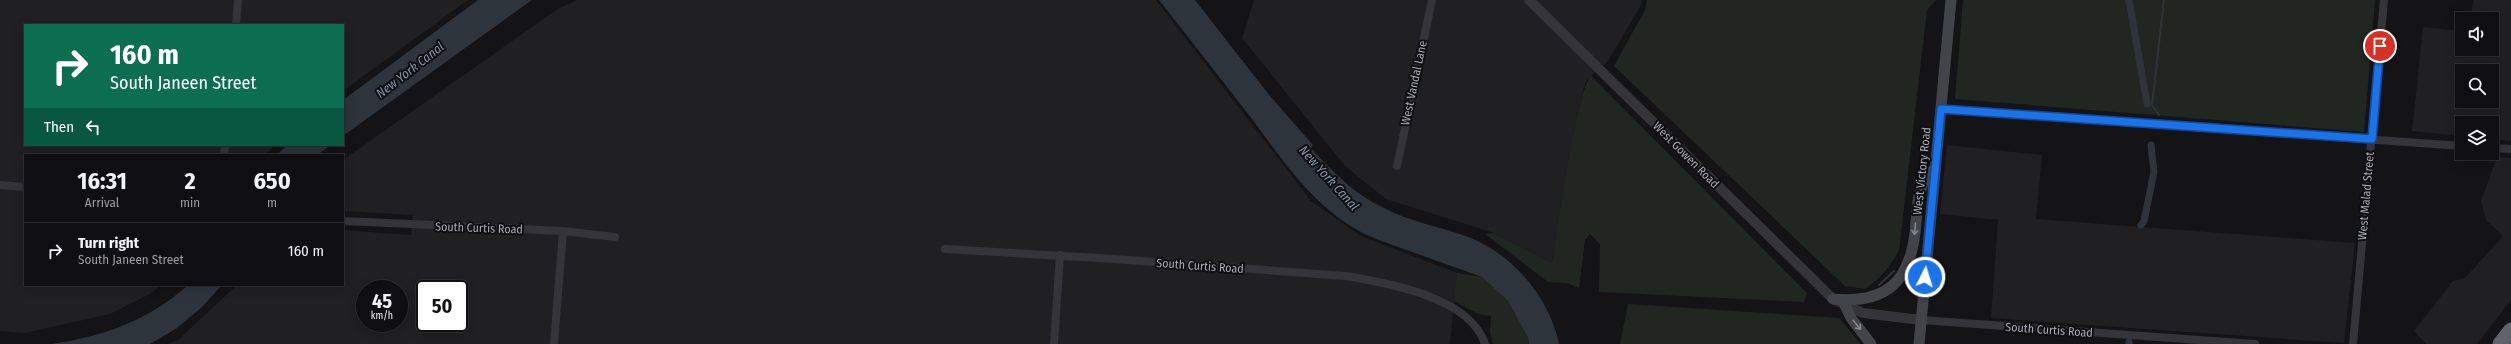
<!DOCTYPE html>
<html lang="en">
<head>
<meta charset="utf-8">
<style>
  :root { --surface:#0f0e10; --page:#181719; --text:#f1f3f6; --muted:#9b9c9f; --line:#2f2e30 }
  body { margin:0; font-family:"Fira Sans Condensed",sans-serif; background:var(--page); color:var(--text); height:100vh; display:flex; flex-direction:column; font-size:15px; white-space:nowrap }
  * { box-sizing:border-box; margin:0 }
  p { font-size:13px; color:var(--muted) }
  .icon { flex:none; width:22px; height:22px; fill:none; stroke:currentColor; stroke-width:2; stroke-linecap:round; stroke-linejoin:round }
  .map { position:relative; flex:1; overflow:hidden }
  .details { position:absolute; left:24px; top:154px; width:320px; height:132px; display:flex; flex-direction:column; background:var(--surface); border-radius:0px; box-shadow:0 2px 10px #0003,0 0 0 1px var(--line) }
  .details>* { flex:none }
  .hud { position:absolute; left:24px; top:24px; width:320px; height:122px; border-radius:0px; box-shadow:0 2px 10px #0003,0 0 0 1px var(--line); background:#0b6e4f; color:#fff; overflow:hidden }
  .fabs { position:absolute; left:2455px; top:12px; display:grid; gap:8px }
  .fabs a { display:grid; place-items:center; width:44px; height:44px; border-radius:0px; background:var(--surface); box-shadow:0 2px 10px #0003,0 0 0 1px var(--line); font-size:20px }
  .speed { position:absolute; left:356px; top:280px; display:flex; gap:8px; font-size:20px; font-weight:700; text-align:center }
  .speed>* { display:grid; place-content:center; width:52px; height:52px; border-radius:50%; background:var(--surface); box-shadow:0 2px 10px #0003,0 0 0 1px var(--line); line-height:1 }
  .speed small { font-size:10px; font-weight:400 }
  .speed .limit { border:2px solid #111; border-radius:6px; background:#fff; color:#111 }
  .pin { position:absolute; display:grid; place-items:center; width:34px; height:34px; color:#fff; margin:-17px; border:2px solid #fff; border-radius:50%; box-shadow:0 1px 4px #0007 }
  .me { position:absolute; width:44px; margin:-22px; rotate:5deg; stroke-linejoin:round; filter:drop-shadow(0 0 3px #0008) }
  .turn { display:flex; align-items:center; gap:14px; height:84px; padding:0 20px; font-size:18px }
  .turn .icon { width:52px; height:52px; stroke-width:2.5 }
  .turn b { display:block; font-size:28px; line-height:34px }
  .then { display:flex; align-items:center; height:38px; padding:0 20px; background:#0003; gap:8px; font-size:15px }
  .eta { display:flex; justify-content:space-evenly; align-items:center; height:68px; text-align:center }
  .eta b { font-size:24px; font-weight:700; line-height:28px }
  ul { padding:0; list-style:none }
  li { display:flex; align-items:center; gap:12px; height:56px; padding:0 20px; border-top:1px solid var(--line) }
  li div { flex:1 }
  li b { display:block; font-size:15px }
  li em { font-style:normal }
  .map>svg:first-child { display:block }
  .built { fill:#201f22; fill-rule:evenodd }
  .green { fill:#202721 }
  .water { fill:#2e343c }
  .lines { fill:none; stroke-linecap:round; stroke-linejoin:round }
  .stream { stroke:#2e343c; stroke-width:2 }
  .canal { stroke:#2e343c; stroke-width:7 }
  .minor { stroke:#353539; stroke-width:8 }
  .tertiary { stroke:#353539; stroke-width:10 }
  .secondary { stroke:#434449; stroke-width:11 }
  .motorway { stroke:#61636a; stroke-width:15 }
  .oneway { stroke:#83868f }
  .route-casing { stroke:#114b97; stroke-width:10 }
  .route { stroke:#1a73e8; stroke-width:7 }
  .labels { text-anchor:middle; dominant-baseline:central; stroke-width:4; stroke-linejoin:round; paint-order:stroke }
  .street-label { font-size:12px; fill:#a6a9b4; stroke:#0f0e10 }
  .water-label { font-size:13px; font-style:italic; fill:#8093ac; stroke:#0f0e10 }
</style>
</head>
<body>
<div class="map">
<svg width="2511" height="344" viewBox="0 0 2511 344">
  <rect width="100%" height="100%" fill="#141315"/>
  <path class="built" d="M0 0H468L343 91V25H25V145H276L264 155H25V285H161L150 294 110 314 25 333 0 331Z
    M577 0H1156L1311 201 1361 236 1457 273 1450 344H168L178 340 237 285H343V230L411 235 413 215 343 211V160L559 8ZM365 289H399V323H365ZM425 289H459V323H425Z
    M1254 0H1642L1641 5 1608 61 1586 81 1578 112 1552 263 1494 233 1386 199 1345 166 1242 38Z
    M2473 0H2511V141L2492 139V123H2462V136L2412 131 2423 27 2462 31V49H2492V19H2471ZM2462 71H2492V101H2462Z
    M1947 145 2042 155 2036 219 2355 243 2344 343 1991 318 1998 220 1940 214Z
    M2497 157 2511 158V300L2477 344H2426L2414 331 2453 281 2465 278 2503 236 2486 220 2481 201Z"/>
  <path class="green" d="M1647 0H1936L1927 10 1899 250C1890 267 1881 278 1865 289L1845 286 1614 66 1645 10Z
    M1963 0H2375L2364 132 1955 99Z
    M1591 76 1807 293 1804 302 1599 292 1600 244 1590 234 1585 240 1579 288 1567 283 1548 282 1485 234 1494 233 1552 263C1558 233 1576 90 1591 76Z
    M1457 273 1482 277 1508 301 1528 338 1529 344H1493L1490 332 1491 316 1478 314 1454 301Z
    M1628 304 1839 318 1861 344H1620Z"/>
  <path class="water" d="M478 0H532L343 136V100Z
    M1159 0H1195L1270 96 1313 145 1311 148C1333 172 1354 194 1384 208 1412 223 1444 227 1473 239 1515 257 1550 299 1559 344H1529L1528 338 1508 301 1482 277 1376 239C1318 215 1285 163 1249 115 1219 77 1189 38 1159 0Z
    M287 145H331L317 155H277Z
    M188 285H222L202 307 177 328 150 344H51C102 337 150 320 188 285Z"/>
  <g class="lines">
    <path class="stream" d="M2159 115 2152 105 2164 0
      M1879 285 1894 271"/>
    <path class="canal" d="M2129 0 2147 104
      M2141 225 2144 221 2154 172 2151 145
      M2129 344V342"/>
    <path class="minor" d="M236 25 238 0
      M1941 109 2462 146
      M2492 148 2511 149
      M224 155 225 145
      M1397 166 1432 0
      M0 185 25 187
      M343 221 563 231 615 237
      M945 249 1099 258 1346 276C1388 283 1470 297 1485 344
      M1921 320 2255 344
      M554 344 563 231
      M1054 344 1060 255
      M2353 344 2384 0"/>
    <path class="tertiary" d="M1529 0 1833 299 1863 313 1921 320"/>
    <path class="secondary" d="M1833 299C1885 304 1909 283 1915 233 1918 208 1915 186 1935 168
      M1845 305 1851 318 1871 344
      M1919 344 1951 0"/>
    <path class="motorway" d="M2500 344 2511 330"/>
  </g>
  <defs><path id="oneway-shaft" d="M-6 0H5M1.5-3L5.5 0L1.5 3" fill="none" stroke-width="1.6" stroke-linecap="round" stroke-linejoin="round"/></defs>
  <g class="oneway">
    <use href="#oneway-shaft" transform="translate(1915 229) rotate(95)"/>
    <use href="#oneway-shaft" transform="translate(1857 325) rotate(51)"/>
  </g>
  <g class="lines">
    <defs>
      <path id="route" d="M1925 277 1941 109 2372 139 2380 46"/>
    </defs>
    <use href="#route" class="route-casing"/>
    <use href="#route" class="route"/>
  </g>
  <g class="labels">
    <g class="street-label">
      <text transform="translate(1414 83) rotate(-78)">West Vandal Lane</text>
      <text transform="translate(1686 155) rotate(45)">West Gowen Road</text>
      <text transform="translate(1922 171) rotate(-84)">West Victory Road</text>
      <text transform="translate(2366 196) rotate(-85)">West Malad Street</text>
      <text transform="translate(479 228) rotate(2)">South Curtis Road</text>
      <text transform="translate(1200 266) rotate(4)">South Curtis Road</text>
      <text transform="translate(2049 330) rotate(4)">South Curtis Road</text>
    </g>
    <g class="water-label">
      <text transform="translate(410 70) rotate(-38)">New York Canal</text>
      <text transform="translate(1329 178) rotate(48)">New York Canal</text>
    </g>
  </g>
</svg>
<div class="fabs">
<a><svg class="icon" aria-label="sound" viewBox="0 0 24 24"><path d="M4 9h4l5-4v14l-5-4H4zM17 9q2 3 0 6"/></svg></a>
<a><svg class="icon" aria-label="search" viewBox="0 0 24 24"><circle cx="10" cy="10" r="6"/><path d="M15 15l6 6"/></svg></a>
<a><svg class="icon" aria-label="layers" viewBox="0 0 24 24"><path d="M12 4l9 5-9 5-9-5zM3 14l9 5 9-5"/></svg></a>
</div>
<div class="speed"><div>45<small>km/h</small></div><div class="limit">50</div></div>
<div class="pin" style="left:2380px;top:46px;background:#d93025"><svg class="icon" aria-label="arrive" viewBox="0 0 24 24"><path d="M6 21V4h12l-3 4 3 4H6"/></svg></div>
<svg class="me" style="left:1925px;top:277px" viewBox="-20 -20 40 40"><circle r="17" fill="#1a73e8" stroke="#fff" stroke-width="3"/><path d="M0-11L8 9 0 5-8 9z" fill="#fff"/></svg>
<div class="hud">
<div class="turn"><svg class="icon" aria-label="right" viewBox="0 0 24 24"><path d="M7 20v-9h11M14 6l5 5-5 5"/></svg><div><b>160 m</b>South Janeen Street</div></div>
<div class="then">Then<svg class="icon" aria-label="left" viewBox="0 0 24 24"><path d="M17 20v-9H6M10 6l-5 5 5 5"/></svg></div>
</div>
<section class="details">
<div class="eta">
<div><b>16:31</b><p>Arrival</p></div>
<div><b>2</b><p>min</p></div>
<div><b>650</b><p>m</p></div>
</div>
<ul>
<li><svg class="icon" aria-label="right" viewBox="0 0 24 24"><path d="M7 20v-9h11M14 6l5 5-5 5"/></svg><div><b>Turn right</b><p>South Janeen Street</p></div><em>160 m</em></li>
</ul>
</section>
</div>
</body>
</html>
